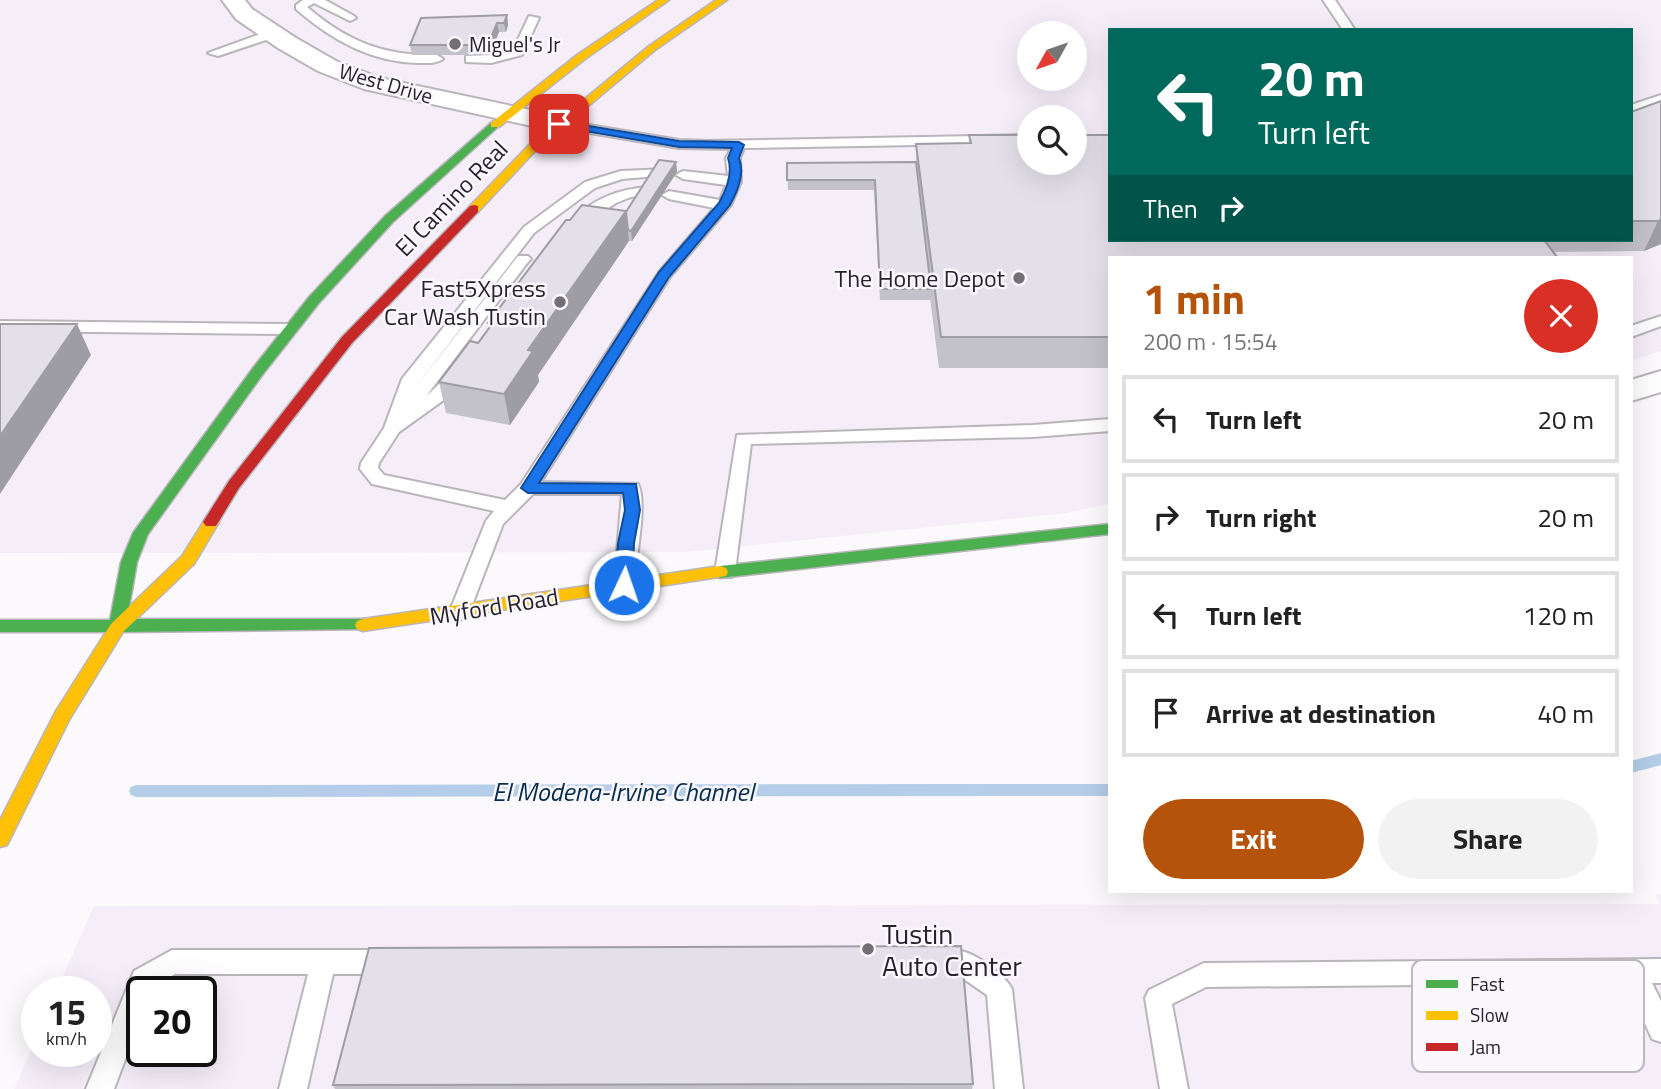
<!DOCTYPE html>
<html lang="en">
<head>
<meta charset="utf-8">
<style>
  :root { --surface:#fff; --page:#f2f2f2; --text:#222; --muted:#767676; --line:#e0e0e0; --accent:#b45309 }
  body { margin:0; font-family:"Titillium Web",sans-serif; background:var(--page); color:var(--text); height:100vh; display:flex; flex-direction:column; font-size:26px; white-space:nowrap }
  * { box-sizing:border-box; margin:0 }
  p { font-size:23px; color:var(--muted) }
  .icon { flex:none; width:38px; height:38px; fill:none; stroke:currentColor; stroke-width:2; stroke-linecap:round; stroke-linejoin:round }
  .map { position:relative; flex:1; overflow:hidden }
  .drawer { position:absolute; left:1108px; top:256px; width:525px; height:637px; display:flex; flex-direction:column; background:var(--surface); border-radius:0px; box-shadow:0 7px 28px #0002 }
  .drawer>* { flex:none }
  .guide { position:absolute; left:1108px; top:28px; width:525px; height:214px; border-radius:0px; box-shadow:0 7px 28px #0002; background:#00695c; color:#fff; overflow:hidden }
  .needle { width:46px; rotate:230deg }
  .controls { position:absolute; left:1017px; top:21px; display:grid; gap:14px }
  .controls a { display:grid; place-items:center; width:70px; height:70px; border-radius:50%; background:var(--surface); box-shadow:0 7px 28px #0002; font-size:35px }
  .speed { position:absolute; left:21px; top:976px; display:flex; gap:14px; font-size:35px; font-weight:700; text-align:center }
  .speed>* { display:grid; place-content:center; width:91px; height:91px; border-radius:50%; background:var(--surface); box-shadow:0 7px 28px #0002; line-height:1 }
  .speed small { font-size:18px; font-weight:400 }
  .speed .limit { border:4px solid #111; border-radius:10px; background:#fff; color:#111 }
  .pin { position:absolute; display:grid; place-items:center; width:60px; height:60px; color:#fff; margin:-30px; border-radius:14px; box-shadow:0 4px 10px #0006 }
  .me { position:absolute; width:77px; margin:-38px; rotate:3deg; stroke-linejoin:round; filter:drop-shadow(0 0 5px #0008) }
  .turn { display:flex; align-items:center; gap:24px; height:147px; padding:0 35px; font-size:32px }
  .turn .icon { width:91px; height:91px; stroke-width:2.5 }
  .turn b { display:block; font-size:49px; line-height:60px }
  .then { display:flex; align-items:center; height:66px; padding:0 35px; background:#0003; gap:14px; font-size:26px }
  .round { display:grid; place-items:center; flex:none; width:74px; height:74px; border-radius:37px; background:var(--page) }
  .headline { display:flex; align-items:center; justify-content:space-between; height:119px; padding:0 35px }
  h1 { font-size:42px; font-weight:700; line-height:52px; color:var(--accent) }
  .primary-button { display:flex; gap:14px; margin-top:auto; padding:14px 35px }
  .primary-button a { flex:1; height:80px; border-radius:42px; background:var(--accent); color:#fff; font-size:28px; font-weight:700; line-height:80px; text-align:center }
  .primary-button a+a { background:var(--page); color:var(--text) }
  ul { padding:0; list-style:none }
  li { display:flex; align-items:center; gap:21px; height:88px; margin:0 14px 10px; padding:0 21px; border:4px solid var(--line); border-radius:0px }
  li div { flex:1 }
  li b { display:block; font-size:26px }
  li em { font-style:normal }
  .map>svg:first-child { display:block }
  .built { fill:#f5eef9; fill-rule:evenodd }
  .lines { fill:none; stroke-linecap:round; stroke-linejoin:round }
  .stream { fill:#b5cde8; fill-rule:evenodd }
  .lane-casing { stroke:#b9b5bb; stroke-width:4 }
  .street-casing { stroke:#b9b5bb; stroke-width:4 }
  .fast-casing { stroke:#b9b5bb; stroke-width:3 }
  .slow-casing { stroke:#b9b5bb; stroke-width:3 }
  .jam-casing { stroke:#b9b5bb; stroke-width:3 }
  .lane { fill:#fefeff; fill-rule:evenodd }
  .street { fill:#fefeff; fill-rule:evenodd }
  .fast { fill:#4caf50; fill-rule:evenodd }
  .slow { fill:#ffc107; fill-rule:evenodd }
  .jam { fill:#c62828; fill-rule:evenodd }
  .wall { fill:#c3c1c9 }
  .shaded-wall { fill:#9f9da4 }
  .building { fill:#e3e0ea; stroke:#9f9da4; stroke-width:2 }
  .route { fill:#1a73e8; stroke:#114b97; stroke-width:2 }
  .poi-dot { fill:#726e74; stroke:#fbf8fd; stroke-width:2.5 }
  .labels { text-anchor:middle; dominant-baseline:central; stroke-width:5; stroke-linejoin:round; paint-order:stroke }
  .far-poi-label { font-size:21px; fill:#28232b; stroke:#fbf8fd; text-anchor:start }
  .far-street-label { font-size:21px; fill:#28232b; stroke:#fbf8fd }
  .street-label { font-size:24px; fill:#28232b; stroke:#fbf8fd }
  .poi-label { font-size:24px; fill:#28232b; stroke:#fbf8fd; text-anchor:end }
  .water-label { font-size:26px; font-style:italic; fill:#062d50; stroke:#fbf8fd }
  .near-poi-label { font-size:28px; fill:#28232b; stroke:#fbf8fd; text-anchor:start }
  .key { fill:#fbf8fd; stroke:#bcb8be; stroke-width:2 }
  .key-label { font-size:19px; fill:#28232b }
</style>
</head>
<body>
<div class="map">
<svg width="1661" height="1089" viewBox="0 0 1661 1089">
  <rect width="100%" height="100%" fill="#fbf9fc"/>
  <path class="built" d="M0 0H1661V351L1631 361V257H1110L1109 504 1067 513 686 552 0 553ZM1110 30H1631V240H1110ZM1029 33H1074V79H1029ZM1029 117H1074V163H1029Z
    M1661 894V1089H14L37 1037V1052H96V992H56L94 906 1660 904 1655 895ZM142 992H201V1052H142Z"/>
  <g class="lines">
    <path class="stream" d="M1661 753V765L1631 773V761Z
      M1110 784V796L136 797 131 795 129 791 131 787 136 785Z"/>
    <defs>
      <path id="lane" d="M303 0H325L354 16 356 18 350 21 314 3 307 7C348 42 384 56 437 55L443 59C436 64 426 63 417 63 371 62 330 39 296 9V5Z
        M1323 0H1335L1355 30H1343Z
        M529 16 539 18 522 55 491 63 466 62V56L491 55 513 50Z
        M274 29 278 30V36L218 56 208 53Z
        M1661 95V103L1631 113V105Z
        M559 120 679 140 707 141 1029 135V143L744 148 740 158 741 182 731 205 670 277 541 482 638 484C648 503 635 561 634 585L631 590H617L614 585 622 494H533L503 524 469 613 466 618 459 620 452 618 449 613 486 521 494 511 372 484 360 469 361 463 384 428 402 379 524 227 585 182 621 171 669 169V175L622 179 595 188 534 233 415 388 518 256H528L531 259 528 262 427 395C436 389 448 372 457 370L465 375 452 394 399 432 379 463 378 468 384 475 505 500 521 484 659 272 714 208 669 199 662 195 669 191 720 200 726 185 683 179 676 175 683 171 728 176 726 158 731 149 679 148 554 127 552 124Z
        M650 187 657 191 655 194 631 197 616 203 582 226 577 227 570 223C589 200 620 188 650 187Z
        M1661 316V326L1631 337V326Z
        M0 321 290 324 298 329 290 334 0 331Z
        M1110 419V431L1033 437 751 444 735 572 732 577H718L715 572 737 435 1033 425Z
        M172 950H389L398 954 402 962 398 970 389 974H333L307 1089H279L308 974H175L153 987 151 992H142V1015L114 1089H86L134 971Z
        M937 951C945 951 953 950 961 951 977 954 1005 975 1012 989L1023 1089H995L987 995 958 975H937L928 971 924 963 928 955Z
        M1661 959V983H1652L1661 1001V1042L1652 1039 1627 983 1206 987 1172 1004 1188 1089H1160L1145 998 1149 990 1204 963Z"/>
      <path id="street" d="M222 0H245L252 9 296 38 336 61 380 78 559 116 568 118 572 124 568 130 559 132 364 89 318 71 278 48 236 19Z
        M1661 371V392L1631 401V380Z"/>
      <path id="fast" d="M491 123 500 125 393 222 319 303 263 374 148 534 137 562 127 619H363L369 621 371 625 369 629 123 632 117 634 111 632H0V620H110L121 562 133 533 253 368 309 297 385 216Z
        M1110 524V534L720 578 712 572 720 566Z"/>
      <path id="slow" d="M658 0H669L585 59 499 127H491V123L577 55Z
        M716 0H727L655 50 537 149 478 212H470V206L529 145 649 46Z
        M211 517 219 522 194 564 123 632 69 720 7 845 0 847V820L56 711 111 624 182 556 206 518Z
        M720 566 726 568 728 572 726 576 363 631 357 629 355 625 357 621 363 619Z"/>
      <path id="jam" d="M474 205 478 206V212L352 343 239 488 216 526H206L203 522 229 481 342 337 470 206Z"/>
    </defs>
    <use href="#lane" class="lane-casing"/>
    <use href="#street" class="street-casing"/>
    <use href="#fast" class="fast-casing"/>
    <use href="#slow" class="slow-casing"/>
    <use href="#jam" class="jam-casing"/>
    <use href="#lane" class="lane"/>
    <use href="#street" class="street"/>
    <use href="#fast" class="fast"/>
    <use href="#slow" class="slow"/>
    <use href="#jam" class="jam"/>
  </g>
  <path class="wall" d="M507 15 508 25 506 32H499L490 55H412L410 45Z
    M1661 101V244L1644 251 1110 257V368H939L930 298V300H880L874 190H788L787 163 916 162V144L969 143V135L1110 240H1631V112Z
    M676 162 677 172 632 241H629L538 375 539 382 510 425 446 413 439 382 478 343 489 328 488 323 570 220 626 211Z
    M973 1084 972 1089H335L333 1085Z"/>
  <path class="shaded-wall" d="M507 15 508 25 506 32 504 23Z
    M497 23 499 32 490 55 488 45Z
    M676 162 677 172 632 241 631 231Z
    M626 211 629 241 538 375 539 382 510 425 504 394 528 350Z
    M1661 220V244L1644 251 1658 221Z
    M77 324 91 355 0 494V436Z"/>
  <path class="building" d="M507 15 504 23H497L488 45H410L421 18Z
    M1661 101V220L1658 221H1631V112Z
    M969 135H1029V163H1074V135H1110V240H1544L1557 257H1110V337H941L916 144 971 143Z
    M659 160 676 162 631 231 628 230 626 212Z
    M916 162 931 289H880L875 180H787V163Z
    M582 205 626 211 528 350 533 351 504 394 439 382 470 341 478 343 492 324 488 323 566 220H570Z
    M0 324H77L0 436Z
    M961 946 973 1084 333 1085 369 948Z"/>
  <path class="route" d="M559 121 679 141 739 142 744 145 739 158C745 174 738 190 730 205L669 277 539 483 636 484 640 510 634 543 632 585 624 591 615 585 618 543 625 510 623 493H528L521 488 659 272 719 203C727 189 733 173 728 158L732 148 679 147 555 126V122Z"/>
  <g class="poi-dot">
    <circle cx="455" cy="44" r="7"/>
    <circle cx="1019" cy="278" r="7"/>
    <circle cx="560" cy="302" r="7"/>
    <circle cx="868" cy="949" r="7"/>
  </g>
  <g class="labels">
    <g class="far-poi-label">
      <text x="469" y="44">Miguel's Jr</text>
    </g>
    <g class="far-street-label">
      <text transform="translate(386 83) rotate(16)">West Drive</text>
    </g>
    <g class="street-label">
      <text transform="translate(451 198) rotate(-46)">El Camino Real</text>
      <text transform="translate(494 606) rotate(-9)">Myford Road</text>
    </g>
    <g class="poi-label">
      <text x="1005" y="278">The Home Depot</text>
      <text x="546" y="288">Fast5Xpress<tspan x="546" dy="28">Car Wash Tustin</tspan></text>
    </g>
    <g class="water-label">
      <text x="623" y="791">El Modena-Irvine Channel</text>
    </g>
    <g class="near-poi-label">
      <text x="882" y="933">Tustin<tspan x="882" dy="32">Auto Center</tspan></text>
    </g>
  </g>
  <rect x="1412" y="960" width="232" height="112" rx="10" class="key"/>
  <rect x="1426" y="980" width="32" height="8" fill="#4caf50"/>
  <rect x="1426" y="1011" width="32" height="9" fill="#ffc107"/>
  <rect x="1426" y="1043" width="32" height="8" fill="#c62828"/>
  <g class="key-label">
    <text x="1470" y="991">Fast</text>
    <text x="1470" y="1022">Slow</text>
    <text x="1470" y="1054">Jam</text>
  </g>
</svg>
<div class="controls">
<a><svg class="needle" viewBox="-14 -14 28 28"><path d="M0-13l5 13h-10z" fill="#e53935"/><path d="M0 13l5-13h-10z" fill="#767676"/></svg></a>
<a><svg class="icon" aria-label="search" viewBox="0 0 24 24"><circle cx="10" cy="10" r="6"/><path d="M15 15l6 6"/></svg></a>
</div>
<div class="speed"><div>15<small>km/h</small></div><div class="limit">20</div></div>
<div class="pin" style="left:559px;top:124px;background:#d93025"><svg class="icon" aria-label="arrive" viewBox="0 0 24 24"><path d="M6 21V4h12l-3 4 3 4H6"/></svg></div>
<svg class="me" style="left:624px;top:585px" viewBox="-20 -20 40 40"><circle r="17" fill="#1a73e8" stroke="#fff" stroke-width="3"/><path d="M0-11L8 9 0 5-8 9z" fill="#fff"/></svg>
<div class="guide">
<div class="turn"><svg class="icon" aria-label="left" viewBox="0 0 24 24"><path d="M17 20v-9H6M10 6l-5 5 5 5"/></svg><div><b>20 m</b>Turn left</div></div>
<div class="then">Then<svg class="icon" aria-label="right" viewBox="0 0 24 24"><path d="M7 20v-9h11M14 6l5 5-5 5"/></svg></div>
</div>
<section class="drawer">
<div class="headline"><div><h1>1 min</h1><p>200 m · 15:54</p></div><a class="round" style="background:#d93025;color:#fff"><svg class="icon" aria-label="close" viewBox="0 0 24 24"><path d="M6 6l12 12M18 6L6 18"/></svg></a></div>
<ul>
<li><svg class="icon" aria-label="left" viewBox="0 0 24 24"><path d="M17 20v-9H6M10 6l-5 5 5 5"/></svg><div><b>Turn left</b></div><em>20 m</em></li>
<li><svg class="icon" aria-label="right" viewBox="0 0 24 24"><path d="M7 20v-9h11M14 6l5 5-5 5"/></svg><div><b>Turn right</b></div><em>20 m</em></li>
<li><svg class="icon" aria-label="left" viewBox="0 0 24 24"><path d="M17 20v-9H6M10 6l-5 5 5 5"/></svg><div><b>Turn left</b></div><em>120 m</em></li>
<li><svg class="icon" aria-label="arrive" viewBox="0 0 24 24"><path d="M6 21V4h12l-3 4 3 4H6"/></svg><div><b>Arrive at destination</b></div><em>40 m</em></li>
</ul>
<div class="primary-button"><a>Exit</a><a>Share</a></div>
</section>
</div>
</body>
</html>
